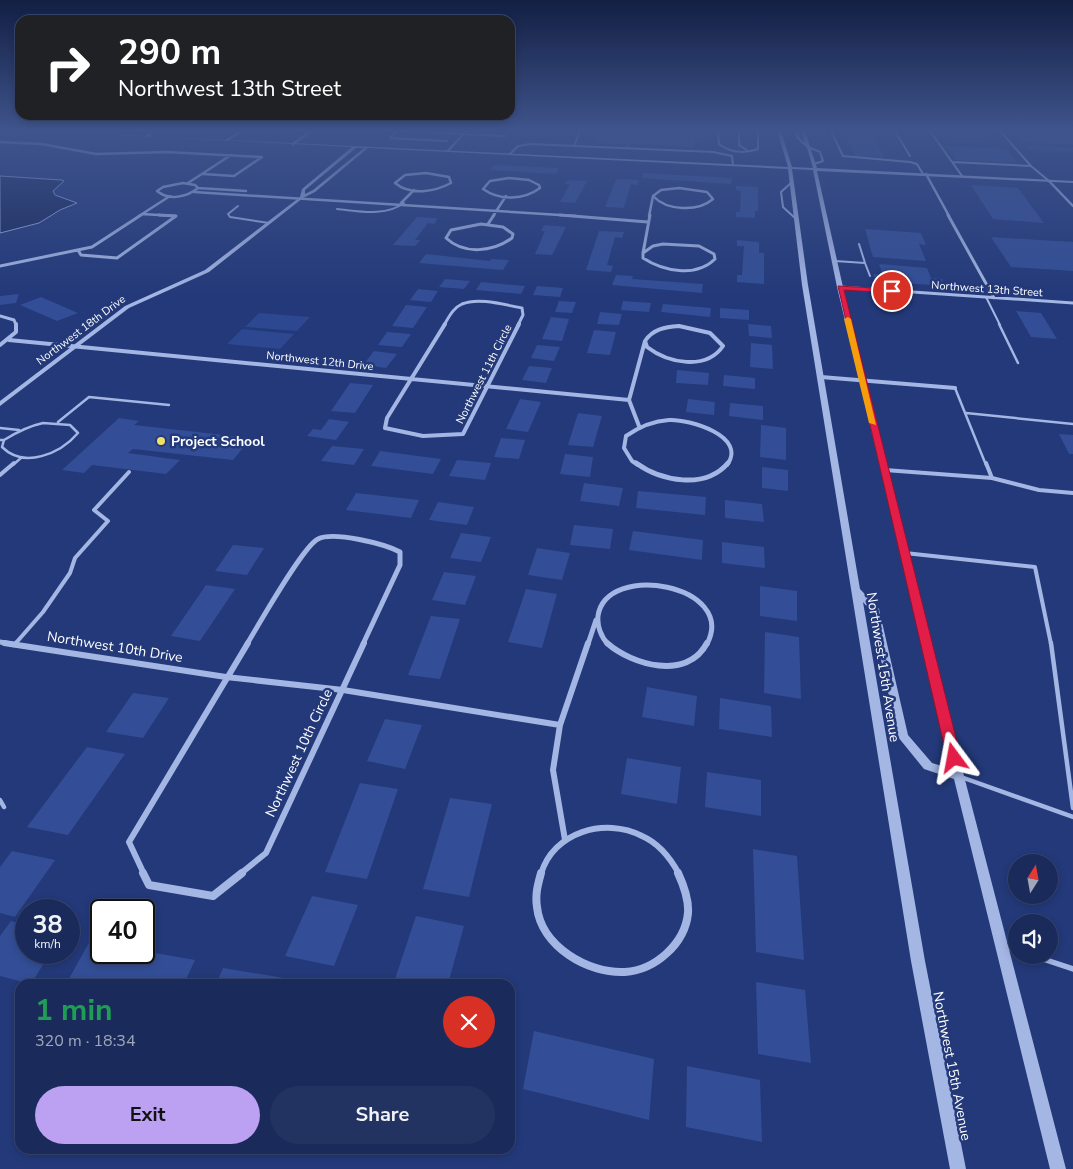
<!DOCTYPE html>
<html lang="en">
<head>
<meta charset="utf-8">
<style>
  :root { --surface:#1a2b5b; --page:#233361; --text:#f1f3f6; --muted:#9fa7bb; --line:#384771; --accent:#bca0f2 }
  body { margin:0; font-family:"Nunito Sans",sans-serif; background:var(--page); color:var(--text); height:100vh; display:flex; flex-direction:column; font-size:19px; white-space:nowrap }
  * { box-sizing:border-box; margin:0 }
  p { font-size:16px; color:var(--muted) }
  .icon { flex:none; width:28px; height:28px; fill:none; stroke:currentColor; stroke-width:2; stroke-linecap:round; stroke-linejoin:round }
  .map { position:relative; flex:1; overflow:hidden }
  .sheet { position:absolute; left:15px; top:979px; width:500px; height:175px; display:flex; flex-direction:column; background:var(--surface); border-radius:15px; box-shadow:0 2px 8px #0003,0 0 0 1px var(--line) }
  .sheet>* { flex:none }
  .hud { position:absolute; left:15px; top:15px; width:500px; height:105px; border-radius:15px; box-shadow:0 2px 8px #0003,0 0 0 1px var(--line); background:#202124; color:#fff; overflow:hidden }
  .needle { width:32px; rotate:11deg }
  .tools { position:absolute; left:1008px; top:854px; display:grid; gap:10px }
  .tools a { display:grid; place-items:center; width:50px; height:50px; border-radius:50%; background:var(--surface); box-shadow:0 2px 8px #0003,0 0 0 1px var(--line); font-size:25px }
  .speed { position:absolute; left:15px; top:899px; display:flex; gap:10px; font-size:25px; font-weight:700; text-align:center }
  .speed>* { display:grid; place-content:center; width:65px; height:65px; border-radius:50%; background:var(--surface); box-shadow:0 2px 8px #0003,0 0 0 1px var(--line); line-height:1 }
  .speed small { font-size:12px; font-weight:400 }
  .speed .limit { border:2px solid #111; border-radius:8px; background:#fff; color:#111 }
  .pin { position:absolute; display:grid; place-items:center; width:42px; height:42px; color:#fff; margin:-21px; border:2px solid #fff; border-radius:50%; box-shadow:0 1px 5px #0007 }
  .me { position:absolute; width:55px; margin:-28px; rotate:347deg; stroke-linejoin:round; filter:drop-shadow(0 0 4px #0008) }
  .turn { display:flex; align-items:center; gap:18px; height:105px; padding:0 20px; font-size:22px }
  .turn .icon { width:65px; height:65px; stroke-width:2.5 }
  .turn b { display:block; font-size:35px; line-height:42px }
  .round { display:grid; place-items:center; flex:none; width:52px; height:52px; border-radius:26px; background:var(--page) }
  .headline { display:flex; align-items:center; justify-content:space-between; height:85px; padding:0 20px }
  h1 { font-size:30px; font-weight:700; line-height:38px; color:#1e9e55 }
  .action { display:flex; gap:10px; margin-top:auto; padding:10px 20px }
  .action a { flex:1; height:58px; border-radius:30px; background:var(--accent); color:#111; font-size:20px; font-weight:700; line-height:58px; text-align:center }
  .action a+a { background:var(--page); color:var(--text) }
  .map>svg:first-child { display:block }
  .green { fill:#2d4890 }
  .water { fill:#182859; stroke:#98afe5 }
  .building { fill:#334e96 }
  .lines { fill:none; stroke-linecap:round; stroke-linejoin:round }
  .service-far4 { stroke:#a4b6e4; stroke-width:2 }
  .service-far3 { stroke:#a4b6e4; stroke-width:2.5 }
  .service-far2 { stroke:#a4b6e4; stroke-width:4 }
  .service-far1 { stroke:#a4b6e4; stroke-width:4.5 }
  .service { stroke:#a4b6e4; stroke-width:5.5 }
  .minor-far5 { stroke:#a4b6e4; stroke-width:2.5 }
  .minor-far4 { stroke:#a4b6e4; stroke-width:3 }
  .minor-far3 { stroke:#a4b6e4; stroke-width:4 }
  .minor-far2 { stroke:#a4b6e4; stroke-width:5 }
  .minor-far1 { stroke:#a4b6e4; stroke-width:6 }
  .minor { stroke:#a4b6e4; stroke-width:8 }
  .tertiary { fill:#a4b6e4; fill-rule:evenodd }
  .route { fill:#e11d48; stroke:#92132f }
  .slow { fill:#f59e0b }
  .poi-dot { fill:#efe067; stroke:#233979; stroke-width:2 }
  .labels { text-anchor:middle; dominant-baseline:central; stroke-width:5; stroke-linejoin:round; paint-order:stroke }
  .far-street-label { font-size:11px; fill:#fff; stroke:#233979 }
  .poi-label { font-size:14px; font-weight:bold; fill:#fff; stroke:#233979; text-anchor:start }
  .street-label { font-size:14px; fill:#fff; stroke:#233979 }
</style>
</head>
<body>
<div class="map">
<svg width="1073" height="1169" viewBox="0 0 1073 1169">
  <rect width="100%" height="100%" fill="#233979"/>
  <path class="green" d="M259 313 310 317 297 331 245 327Z
    M242 329 294 334 280 349 227 344Z"/>
  <path class="water" d="M0 176 62 180 64 181 53 191 55 195 77 203 60 210 39 223 0 233Z"/>
  <path class="building" d="M593 131 601 134 602 131H698V133H704V140H694V147L631 144V147H626L627 144 594 143 595 138H590Z
    M845 131H871L884 157 855 156Z
    M936 131H984L991 140 941 138Z
    M1012 131 1073 132V145L1020 142 1017 138 1039 139 1020 137Z
    M1026 145 1073 147V152L1030 150Z
    M946 146 1006 149 1018 163 956 160Z
    M494 165 559 168 556 174 490 170Z
    M643 173 732 178 731 184 642 178Z
    M616 179 639 180 637 185 631 184 624 208 605 207Z
    M568 180 587 181 575 203 560 202 570 184H565Z
    M971 185 1018 188 1044 223 993 219Z
    M736 186 758 187V211H755V218L736 217V212H740L741 191 736 190Z
    M417 217 438 218 434 224 428 223 415 240H420L415 246 393 245Z
    M544 225 566 227 552 255 535 254 545 231H541Z
    M865 229 921 233 926 245 919 244 926 261 873 257Z
    M599 231 624 232 622 238 615 237 607 265 613 266 611 272 586 270Z
    M991 237 1073 242V271L1011 267Z
    M737 240 759 242V253H764V284L737 282V275H742L744 246H737Z
    M426 254 490 261 491 259 509 260 503 270 419 263Z
    M879 264 927 268 931 278 942 279 945 286 875 281 873 274 883 275Z
    M616 275 633 276 632 279 703 284 702 293 612 285Z
    M445 279 470 281 464 289 439 287Z
    M481 282 525 286 521 294 476 290Z
    M537 286 563 288 560 297 533 295Z
    M418 289 438 291 431 302 410 300Z
    M19 294 16 303 0 305V296Z
    M41 297 78 313 57 321 20 305Z
    M559 301 576 302 572 313 555 312Z
    M623 301 651 303 649 312 621 310Z
    M663 304 711 308 710 317 661 312Z
    M406 305 427 307 413 328 392 326Z
    M720 308 749 310V320L720 318Z
    M1016 311 1041 313 1057 339 1031 337Z
    M600 312 622 314 619 325 597 324Z
    M551 317 569 319 562 341 542 339Z
    M748 324 771 326 772 338 749 336Z
    M594 330 616 332 610 355 587 353Z
    M387 332 411 334 402 347 378 345Z
    M751 343 772 345 773 369 750 367Z
    M537 345 560 347 554 361 531 358Z
    M374 351 397 354 386 368 363 365Z
    M529 366 552 368 546 383 522 380Z
    M677 370 709 373 708 385 676 383Z
    M724 375 755 378V389L723 386Z
    M350 383 373 385 355 413 331 411Z
    M520 399 541 402 528 432 506 429Z
    M688 399 715 402 714 415 686 412Z
    M730 403 763 406V420L729 416Z
    M578 413 602 416 593 447 568 445Z
    M119 418 139 421 134 425 251 438 233 460 133 449 128 453 180 460 166 474 92 465 84 473 62 470Z
    M329 419 349 422 336 440 307 436 313 429 321 430Z
    M761 425 786 428V460L760 457Z
    M1059 434 1073 435V454H1069Z
    M501 438 525 440 519 459 494 457Z
    M332 446 364 449 354 465 321 461Z
    M380 451 441 459 433 474 371 466Z
    M565 454 593 457 590 477 560 474Z
    M457 460 491 463 485 480 449 476Z
    M762 467 788 470V491L762 488Z
    M584 483 623 488 619 506 580 501Z
    M638 491 706 497 705 515 636 508Z
    M356 493 419 500 411 518 346 510Z
    M725 500 762 504 764 522 725 518Z
    M438 502 474 507 467 525 429 520Z
    M574 525 613 529 610 549 570 545Z
    M633 531 703 540 702 560 629 550Z
    M461 533 491 537 481 562 450 558Z
    M722 542 764 547 765 568 722 563Z
    M233 545 264 548 247 575 215 571Z
    M537 548 570 553 562 580 528 575Z
    M444 572 476 576 465 605 432 600Z
    M206 585 235 589 200 641 171 636Z
    M760 586 797 591V621L760 616Z
    M526 589 557 594 542 648 508 642Z
    M431 616 460 619 440 679 408 675Z
    M765 632 799 637 801 699 764 693Z
    M647 687 697 696 694 726 642 717Z
    M133 693 169 698 143 738 106 732Z
    M720 698 771 706 772 737 719 729Z
    M385 719 422 725 405 769 367 761Z
    M87 747 125 754 68 835 27 827Z
    M627 758 681 767 677 804 621 794Z
    M707 772 761 780V816L705 807Z
    M360 783 398 789 367 879 325 872Z
    M450 798 492 804 469 897 423 889Z
    M753 849 797 856 804 960 756 952Z
    M12 851 55 860 15 917 0 913V867Z
    M312 896 358 905 334 966 285 956Z
    M416 916 464 926 448 984H417L395 979Z
    M11 921 26 925V952H51L31 984 0 976V936Z
    M90 941 101 943V952L144 951 195 960 184 984H66Z
    M223 968 284 978 282 984H216Z
    M756 982 805 990 811 1063 758 1054Z
    M534 1031 654 1059 649 1120 523 1089Z
    M687 1066 760 1080 762 1142 686 1127Z"/>
  <g class="lines">
    <path class="service-far4" d="M397 131 390 138 447 141
      M402 131 505 136
      M718 131 719 144C731 153 744 154 758 149V131
      M739 131V145L748 151
      M831 131 843 156 910 162 917 164 923 174
      M895 131 910 156
      M930 131 962 176
      M1000 131 1031 166 1049 181
      M74 133 77 131
      M574 146 580 131
      M808 147 820 152 823 161 814 164
      M448 151 466 131
      M510 154 518 146 530 144 713 152 732 156 733 165
      M952 162 1031 166
      M792 182 781 192 783 207 796 219
      M238 206 228 214 230 217 269 223
      M337 209C359 211 385 217 404 203
      M835 261 865 263 859 244
      M865 263 870 276
      M986 297 1000 325"/>
    <path class="service-far3" d="M999 324 1018 363
      M955 388 986 465
      M966 413 1073 424
      M58 422 89 397 169 405
      M43 423 70 425 78 433C60 454 24 469 2 447L4 440C17 432 29 426 43 423Z
      M0 428 19 430
      M0 440H4
      M13 465 22 457"/>
    <path class="service-far2" d="M986 463 992 478
      M885 470 992 478 1039 490 1073 493
      M0 475 14 463
      M905 553 1035 567 1051 644
      M15 644 43 612 70 573 75 558 108 521 94 510 129 472"/>
    <path class="service-far1" d="M1051 643 1073 808
      M14 645 16 643
      M961 777 1073 817
      M0 800 4 807"/>
    <path class="service" d="M1004 946 1016 950
      M1031 955 1073 969"/>
    <path class="minor-far5" d="M147 136 157 131
      M227 140 242 131
      M0 142 42 144 96 154 167 152 262 157 234 176 203 174
      M293 144 311 131
      M426 173 449 177 451 183C434 192 411 196 395 183L405 175Z
      M926 174 949 216
      M509 178 529 180 539 185 540 188C524 200 500 201 483 189L490 181Z
      M1049 181 1073 206
      M183 183 195 185 198 188C187 197 169 201 157 191L163 187Z
      M188 183 231 155
      M198 188 246 191
      M679 188 707 192 713 199C698 212 667 211 653 196L661 190Z
      M194 192 576 216
      M401 203 414 190
      M142 214 176 216
      M139 216 170 196
      M493 216 506 196
      M649 216 653 196"/>
    <path class="minor-far4" d="M560 215 648 222
      M948 215 994 298
      M481 224 503 227 513 234 512 238C493 252 464 255 446 238L451 230Z
      M488 224 494 215
      M663 244 699 246 714 254 715 259C696 278 663 271 643 258V253L653 246Z
      M78 250 81 255 117 258 176 216 159 215
      M643 253 650 215
      M0 266 92 247 141 215
      M840 287 1073 303
      M0 316 14 320 16 325
      M444 325C449 317 453 308 462 304 479 297 505 305 522 308L523 315 518 325"/>
    <path class="minor-far3" d="M445 324 387 418 385 428 423 436 463 434 519 324
      M679 326 710 333 723 346C706 371 668 363 647 347L645 341C653 329 665 327 679 326Z
      M9 340 629 400
      M0 345 16 332V324
      M821 377 955 388
      M639 426 629 400 645 341
      M638 465 632 461 624 448 626 436C639 427 653 421 669 420 689 419 748 436 727 465"/>
    <path class="minor-far2" d="M636 463C661 481 705 490 728 463
      M0 642 12 644
      M247 644C258 626 303 546 318 539 334 531 385 544 400 552V565L363 644
      M588 644 596 620
      M608 644C601 637 597 626 598 616 606 561 738 585 707 644"/>
    <path class="minor-far1" d="M4 643 226 677 343 690 560 725
      M607 643C632 665 687 681 707 643
      M565 840 553 770 560 725 588 643
      M144 874 129 842 248 643
      M240 874 266 853 364 643
      M541 874C553 832 605 817 642 836 658 843 671 859 679 874"/>
    <path class="minor" d="M143 873 149 885 213 896 242 873
      M541 873C538 884 535 894 537 907 541 946 588 974 625 972 655 970 685 944 688 913 689 899 684 886 678 873"/>
    <path class="tertiary" d="M40 131 788 167 777 131H781L792 167 813 168 807 148 796 138 794 131H798L799 137 805 143 801 131H805L817 168 1073 181V183L817 171 843 287 964 776 1066 1169H1050L954 779 924 769 898 737 870 610 863 602 925 961 966 1169H950L911 961 802 285 788 169 368 148 315 192 303 198 209 272 129 308 0 406V401L125 306 205 270 300 197 302 189 352 147ZM356 148H364L313 190 305 194V190ZM792 169 813 170 837 287 952 769 932 763 908 735 879 609 860 589 808 285Z"/>
  </g>
  <linearGradient id="sky" x2="0" y2="1"><stop stop-color="#131f43"/><stop offset="0.44" stop-color="#3f548c"/><stop offset="1" stop-color="#3f548c" stop-opacity="0"/></linearGradient>
  <rect width="1073" height="295" fill="url(#sky)"/>
  <path class="route" d="M838 286 892 289 895 291 892 293 844 290 961 758 959 762H949L947 758Z"/>
  <path class="slow" d="M848 317 851 319 876 425 869 423 844 319Z"/>
  <circle class="poi-dot" cx="161" cy="441" r="5"/>
  <g class="labels">
    <g class="far-street-label">
      <text transform="translate(987 289) rotate(4)">Northwest 13th Street</text>
      <text transform="translate(81 330) rotate(-37)">Northwest 18th Drive</text>
      <text transform="translate(320 361) rotate(6)">Northwest 12th Drive</text>
      <text transform="translate(484 374) rotate(-63)">Northwest 11th Circle</text>
    </g>
    <g class="poi-label">
      <text x="171" y="441">Project School</text>
    </g>
    <g class="street-label">
      <text transform="translate(115 647) rotate(9)">Northwest 10th Drive</text>
      <text transform="translate(883 667) rotate(81)">Northwest 15th Avenue</text>
      <text transform="translate(299 753) rotate(-65)">Northwest 10th Circle</text>
      <text transform="translate(952 1066) rotate(79)">Northwest 15th Avenue</text>
    </g>
  </g>
</svg>
<div class="tools">
<a><svg class="needle" viewBox="-14 -14 28 28"><path d="M0-13l5 13h-10z" fill="#e53935"/><path d="M0 13l5-13h-10z" fill="#9fa7bb"/></svg></a>
<a><svg class="icon" aria-label="sound" viewBox="0 0 24 24"><path d="M4 9h4l5-4v14l-5-4H4zM17 9q2 3 0 6"/></svg></a>
</div>
<div class="speed"><div>38<small>km/h</small></div><div class="limit">40</div></div>
<div class="pin" style="left:892px;top:291px;background:#d93025"><svg class="icon" aria-label="arrive" viewBox="0 0 24 24"><path d="M6 21V4h12l-3 4 3 4H6"/></svg></div>
<svg class="me" style="left:954px;top:758px" viewBox="-20 -20 40 40"><path d="M0-17L14 15 0 8-14 15z" fill="#e11d48" stroke="#fff" stroke-width="4"/></svg>
<div class="hud">
<div class="turn"><svg class="icon" aria-label="right" viewBox="0 0 24 24"><path d="M7 20v-9h11M14 6l5 5-5 5"/></svg><div><b>290 m</b>Northwest 13th Street</div></div>
</div>
<section class="sheet">
<div class="headline"><div><h1>1 min</h1><p>320 m · 18:34</p></div><a class="round" style="background:#d93025;color:#fff"><svg class="icon" aria-label="close" viewBox="0 0 24 24"><path d="M6 6l12 12M18 6L6 18"/></svg></a></div>
<div class="action"><a>Exit</a><a>Share</a></div>
</section>
</div>
</body>
</html>
